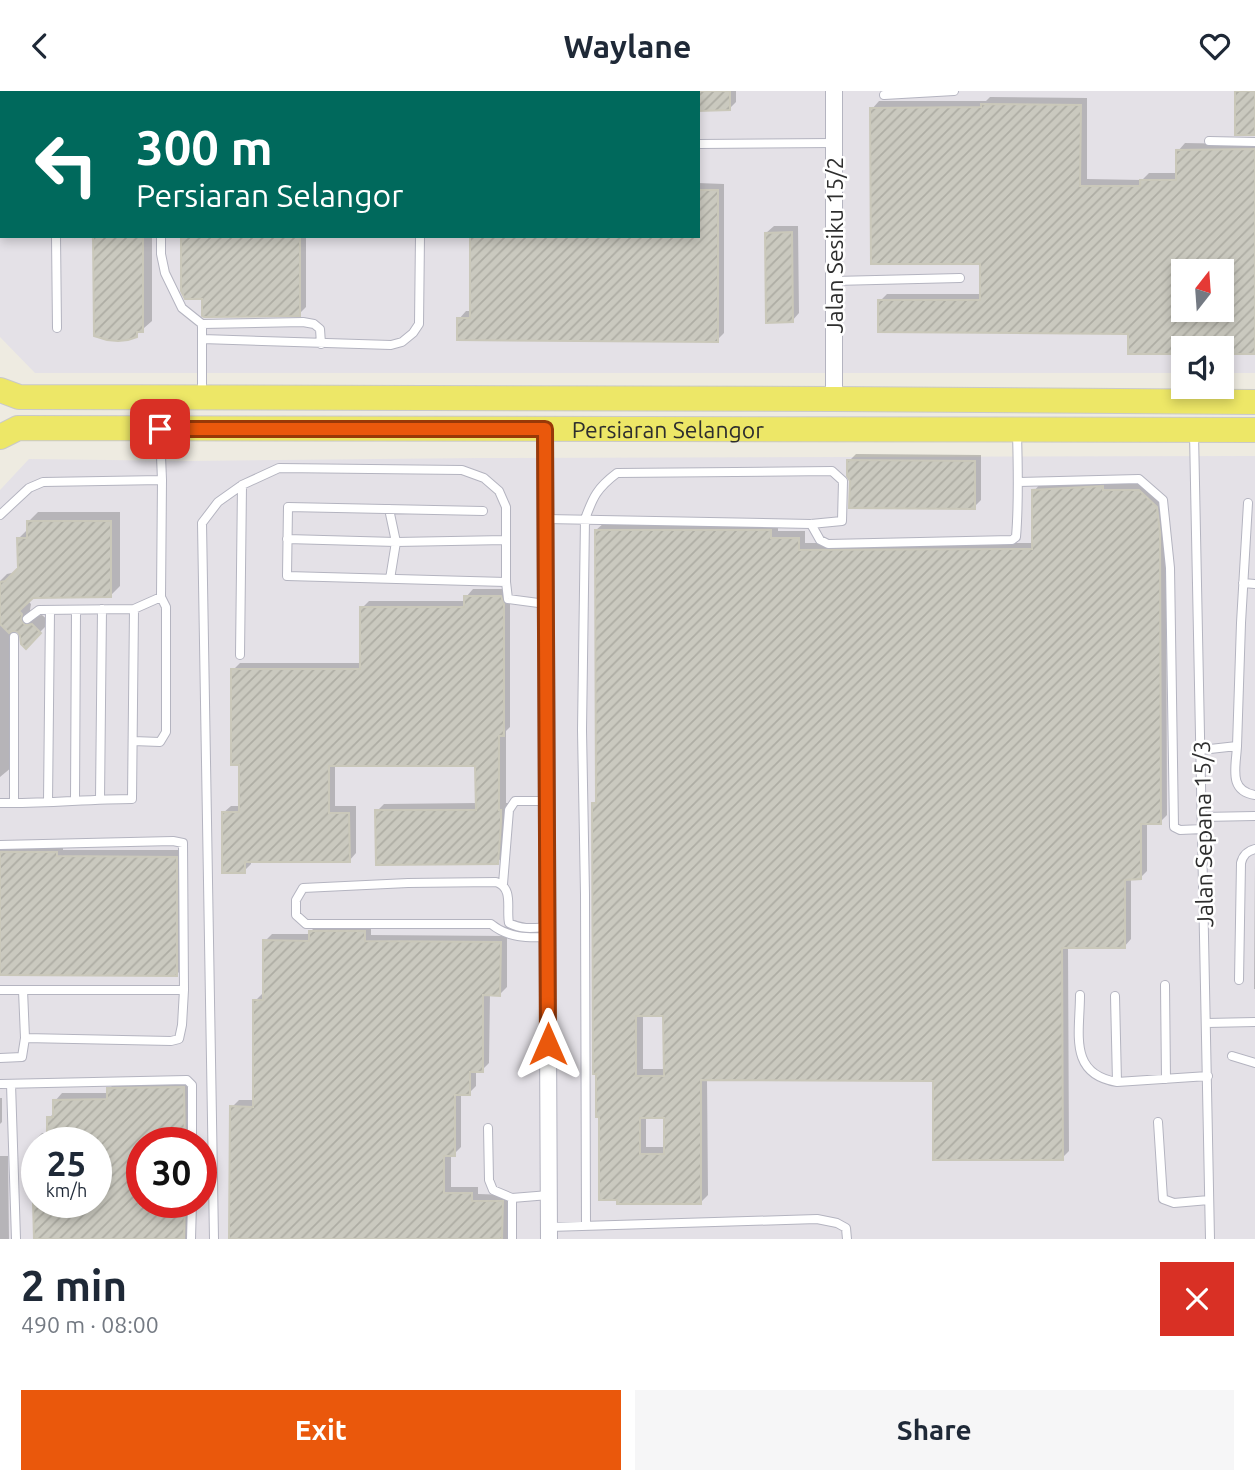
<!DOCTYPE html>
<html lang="en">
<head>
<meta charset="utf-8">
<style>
  :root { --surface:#fff; --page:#f6f6f7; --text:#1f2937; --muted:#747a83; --accent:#ea580c }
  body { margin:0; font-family:Ubuntu,sans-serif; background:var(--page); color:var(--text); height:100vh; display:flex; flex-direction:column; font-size:26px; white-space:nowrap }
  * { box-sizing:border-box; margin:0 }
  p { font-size:23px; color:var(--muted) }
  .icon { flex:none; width:38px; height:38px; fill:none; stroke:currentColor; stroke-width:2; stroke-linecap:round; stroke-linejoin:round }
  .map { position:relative; height:1148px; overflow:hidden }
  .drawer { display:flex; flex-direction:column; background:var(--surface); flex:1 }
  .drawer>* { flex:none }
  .banner { position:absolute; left:0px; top:0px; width:700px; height:147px; box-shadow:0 4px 10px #0003; background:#00695c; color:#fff; overflow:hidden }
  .needle { width:46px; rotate:17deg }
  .controls { position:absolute; left:1171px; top:168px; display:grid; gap:14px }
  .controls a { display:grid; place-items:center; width:63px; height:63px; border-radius:0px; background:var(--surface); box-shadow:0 4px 10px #0003; font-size:35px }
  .speed { position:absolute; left:21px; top:1036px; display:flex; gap:14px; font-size:35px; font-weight:700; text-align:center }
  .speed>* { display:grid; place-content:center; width:91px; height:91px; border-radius:50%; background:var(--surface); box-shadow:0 4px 10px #0003; line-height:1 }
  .speed small { font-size:18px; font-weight:400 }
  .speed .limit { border:10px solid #d22; background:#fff; color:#111 }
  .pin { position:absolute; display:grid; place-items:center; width:60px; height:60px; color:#fff; margin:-30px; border-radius:14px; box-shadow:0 4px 10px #0006 }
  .me { position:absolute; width:77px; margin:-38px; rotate:0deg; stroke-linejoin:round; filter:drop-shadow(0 0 5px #0008) }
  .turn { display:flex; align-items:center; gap:24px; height:147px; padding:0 21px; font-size:32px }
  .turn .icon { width:91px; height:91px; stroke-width:2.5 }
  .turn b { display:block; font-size:49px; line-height:60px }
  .round { display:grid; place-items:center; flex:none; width:74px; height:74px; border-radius:0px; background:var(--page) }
  .head { display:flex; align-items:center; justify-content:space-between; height:119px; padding:0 21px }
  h1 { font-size:42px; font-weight:700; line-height:52px }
  .cta { display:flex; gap:14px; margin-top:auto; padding:14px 21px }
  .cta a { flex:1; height:80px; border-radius:0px; background:var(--accent); color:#fff; font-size:28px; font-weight:700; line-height:80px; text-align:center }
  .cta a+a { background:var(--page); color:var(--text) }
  header { display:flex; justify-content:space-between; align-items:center; height:91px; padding:0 21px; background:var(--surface); font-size:32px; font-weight:700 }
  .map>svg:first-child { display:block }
  .industrial { fill:#e4e1e7; fill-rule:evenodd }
  .shadow { fill:#0003; fill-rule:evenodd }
  .building { fill:url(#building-hatch); stroke:#cac8ba; stroke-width:2; fill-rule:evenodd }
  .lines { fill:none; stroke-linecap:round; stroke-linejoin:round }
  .lane-casing { stroke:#b4b4c0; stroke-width:10 }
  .street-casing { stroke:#b4b4c0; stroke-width:18 }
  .primary-casing { stroke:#c9c9c9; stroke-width:26 }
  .lane { stroke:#fff; stroke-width:8 }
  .street { stroke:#fff; stroke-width:16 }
  .primary { stroke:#ede767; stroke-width:24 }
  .route-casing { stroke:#983908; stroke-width:18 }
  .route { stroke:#ea580c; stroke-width:12 }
  .labels { text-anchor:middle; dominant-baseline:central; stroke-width:5; stroke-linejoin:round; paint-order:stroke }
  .street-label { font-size:23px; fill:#2e2e2e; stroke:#fff }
</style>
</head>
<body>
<header><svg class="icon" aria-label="back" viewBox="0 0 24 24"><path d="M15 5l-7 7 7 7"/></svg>Waylane<svg class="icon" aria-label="heart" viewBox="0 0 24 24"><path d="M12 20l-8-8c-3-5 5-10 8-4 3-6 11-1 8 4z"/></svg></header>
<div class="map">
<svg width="1255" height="1148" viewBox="0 0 1255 1148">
  <defs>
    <pattern id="building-hatch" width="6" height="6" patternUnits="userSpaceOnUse" patternTransform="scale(1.75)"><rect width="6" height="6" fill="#cac9bf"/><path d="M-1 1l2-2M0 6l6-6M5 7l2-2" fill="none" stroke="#aeada4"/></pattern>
  </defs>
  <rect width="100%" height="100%" fill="#eeebe1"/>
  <path class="industrial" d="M0 0H1255V282H1222V257H1183V282H35L0 246ZM2 2H698V145H2ZM1183 180H1222V219H1183Z
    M1255 365V1148H0V399L29 368 188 370 479 367ZM37 1052H96V1111H37ZM142 1052H201V1111H142Z"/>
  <path class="shadow" d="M0 0H18V2H2V25L0 27Z
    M244 0H736V11L729 18 698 2H244Z
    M990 6 1087 7V88L1142 89 1149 82H1178V60L1185 52 1242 53 1255 51V262L1222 261V257H1183V261L1129 241 880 210 887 203H982V171L872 18 879 10H986ZM1183 180H1222V219H1183Z
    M698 92 724 93V242L717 249 459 228 466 220H471L698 145Z
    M774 135H798L799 222 792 230 766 142Z
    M95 145H152V230L136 244Z
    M183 145H306V216L299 223Z
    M856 363 981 364V409L974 416 851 390 849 370Z
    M1041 392H1147L1164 408 1166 433 1167 724 1160 731H1147V780L1140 787H1131V848L1124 856H1068L1069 1060 1062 1067 934 988H707L708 1104 701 1111 619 1107 594 713 597 709 596 439 604 432H778V440H805V452H1034V400ZM643 923H665V978H643ZM646 1025H666V1056H646Z
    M38 421H120V495L111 504 32 505 28 510 31 513 30 519 35 525 42 524 50 531 26 555 19 539 13 538 12 676 0 686V490L7 483 16 481 19 478V447L28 438V431Z
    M473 498H508L510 505V636L506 640V712H508V723L505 764 497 771 377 720 384 713 477 712V673H335V715H356V762L349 770 251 769V773L244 780 223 722 231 715H241V673L233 579 240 572H362V517L369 510H466V506Z
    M0 755H63V759H183L184 876 177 883 0 882Z
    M1255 770V898H1254Z
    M318 833H371V844L507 845V896L500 903H490L489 972 482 979H476V995L469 1002H461V1056L454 1063H451V1096H478V1103L509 1104V1148H231L232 1016 239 1009H254L255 910 262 903H265V850L272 843H311V840Z
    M191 989 192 1052H142V1111H192L194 1148H36L35 1049 42 1042H49V1027L55 1021V1010L62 1002H109V998L116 991ZM37 1052H96V1111H37Z
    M0 1007H2V1031L0 1033Z
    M0 1065H8L9 1148H0Z"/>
  <path class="building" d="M698 0H730V19L698 20Z
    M1235 0H1255V44H1235Z
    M981 13 1081 14 1080 95H1140V89H1176V59L1255 58V263H1222V257H1183V263H1128V243L878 241V209H980V173H871L870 17 981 16ZM1183 180H1222V219H1183Z
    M698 99H718V251L457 249V227H470V145H698Z
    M792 141 793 231 766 232 765 142Z
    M93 145H143V241H137V246L128 249 118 250 107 249 94 245Z
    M181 145H300V225L204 226 202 225V208H185L181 200Z
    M847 369 975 370V418L849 417 850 390 847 385Z
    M1103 395V399H1139L1157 416 1160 441 1161 733H1141V788L1125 789V857H1062L1063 1069H933V990L701 989V1113H617V1109H599V1026H596V983H593L592 712H596L595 439H771V447H799V459L1032 458V399ZM636 925H663L664 985H636ZM640 1027H664V1063H640Z
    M27 430H111V506L33 507 19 520 22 523 21 529 25 534 32 533 41 542 26 558 21 553 20 545 18 541 13 540 9 542 0 533V491L5 490 18 477 17 447H27Z
    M464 505H501L504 513V645H499V719H501V731L498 773 376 774 375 719H476L475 675H329V722H349L350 771H245V782H222V721H239V674H231V578H360V516H464Z
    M0 761H57V765L177 766V885L0 884Z
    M309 840H365V850L501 851 500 905 483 904V981H470V1004H455V1065H444V1102H472V1110H503L502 1148H229L230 1015 253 1016V909H263V849L309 850Z
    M184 996 185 1052H142V1111H185L184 1148H34L33 1111H96V1052H47V1026H53V1009L107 1008V997Z"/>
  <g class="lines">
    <defs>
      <path id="lane" d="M884 4 954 0
        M1209 50 1255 51
        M698 53 834 52
        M0 58H2
        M56 145 57 237
        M161 145V163L165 182 182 217 202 233V304
        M834 190 960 187
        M202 233 303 231 314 233 320 238 321 253
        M202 248 391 254 402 251 413 242 419 233 420 145
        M1194 342 1210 1148
        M1019 391 1139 388 1163 409 1170 477 1174 736 1180 739 1203 738
        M389 418 396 451 390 488
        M483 420 288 416 287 485 506 491
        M0 424 29 397 43 391 162 389
        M546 428 811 433 842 430 843 390 832 380 617 382C597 397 593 406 585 428L582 639 585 803 586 1135
        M811 433 820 449 828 453 1012 449 1016 446C1019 411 1018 377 1017 342
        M287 448 396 451 506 449
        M1243 492 1255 493
        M27 528 39 519 134 518 161 506 162 389 160 341
        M14 546V712
        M240 564 242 394
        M133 650 160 651 166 641V516L161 506
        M1237 655 1241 532 1248 412
        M1201 659 1237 655C1236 676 1228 700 1255 704
        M100 708 102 518
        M75 710 76 519
        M48 711 50 520
        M0 712C44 713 88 708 132 708L134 518
        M1202 726 1255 725
        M0 754 173 750 183 752 184 899 182 934 179 948 171 950 25 947 22 966 0 967
        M503 793 509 719 515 710H547
        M548 836C534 837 522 839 509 832 506 817 514 797 496 791L408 792 303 797 296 809V824L306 833H491C508 847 527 847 548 846
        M1239 889 1241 772C1243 764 1247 760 1255 758
        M1165 894 1166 988
        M0 899H184
        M23 899 25 947
        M1080 904C1080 942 1068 983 1117 991L1208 985
        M1115 905 1117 991
        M1207 932 1255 931
        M1232 965 1255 972
        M0 993 187 989 192 994V1052
        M11 993 16 1148
        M1158 1031 1163 1108 1174 1112 1209 1109
        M488 1037 489 1089 493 1099 512 1107 549 1104
        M512 1107V1148
        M549 1136 817 1128 837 1132 846 1137 847 1148
        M191 1148 192 1111
        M214 1148 202 432 218 411 242 394 279 377 462 379 484 387 499 400 506 416V491L508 508 546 513"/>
      <path id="street" d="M834 0V308
        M545 338 549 1148"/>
      <g id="primary">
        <path d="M0 299 19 306 834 308 1255 311"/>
        <path id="s1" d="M0 346 18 337 1255 339"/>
      </g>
    </defs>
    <use href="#lane" class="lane-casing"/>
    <use href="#street" class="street-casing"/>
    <use href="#primary" class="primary-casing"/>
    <use href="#lane" class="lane"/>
    <use href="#street" class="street"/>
    <use href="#primary" class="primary"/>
  </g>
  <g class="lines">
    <defs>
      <path id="route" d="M160 338H545L548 953"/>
    </defs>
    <use href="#route" class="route-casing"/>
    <use href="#route" class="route"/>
  </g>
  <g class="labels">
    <g class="street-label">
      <text transform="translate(834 154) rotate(-90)">Jalan Sesiku 15/2</text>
      <text stroke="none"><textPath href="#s1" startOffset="670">Persiaran Selangor</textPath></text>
      <text transform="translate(1203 743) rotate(-91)">Jalan Sepana 15/3</text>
    </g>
  </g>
</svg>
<div class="controls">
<a><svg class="needle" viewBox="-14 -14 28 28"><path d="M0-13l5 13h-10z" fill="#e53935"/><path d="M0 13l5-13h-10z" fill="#747a83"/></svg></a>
<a><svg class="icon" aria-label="sound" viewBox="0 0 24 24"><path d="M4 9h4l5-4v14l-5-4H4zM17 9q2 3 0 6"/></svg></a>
</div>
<div class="speed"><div>25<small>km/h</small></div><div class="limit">30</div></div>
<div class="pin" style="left:160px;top:338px;background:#d93025"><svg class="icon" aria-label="arrive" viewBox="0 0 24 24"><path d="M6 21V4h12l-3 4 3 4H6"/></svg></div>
<svg class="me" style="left:548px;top:953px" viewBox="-20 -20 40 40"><path d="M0-17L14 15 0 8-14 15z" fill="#ea580c" stroke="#fff" stroke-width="4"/></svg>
<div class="banner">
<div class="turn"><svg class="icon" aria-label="left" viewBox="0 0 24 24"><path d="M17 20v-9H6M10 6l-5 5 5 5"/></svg><div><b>300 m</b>Persiaran Selangor</div></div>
</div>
</div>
<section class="drawer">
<div class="head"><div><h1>2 min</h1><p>490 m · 08:00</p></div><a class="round" style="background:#d93025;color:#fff"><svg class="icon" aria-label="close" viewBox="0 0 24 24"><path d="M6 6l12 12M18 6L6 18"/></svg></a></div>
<div class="cta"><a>Exit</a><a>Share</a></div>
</section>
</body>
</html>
